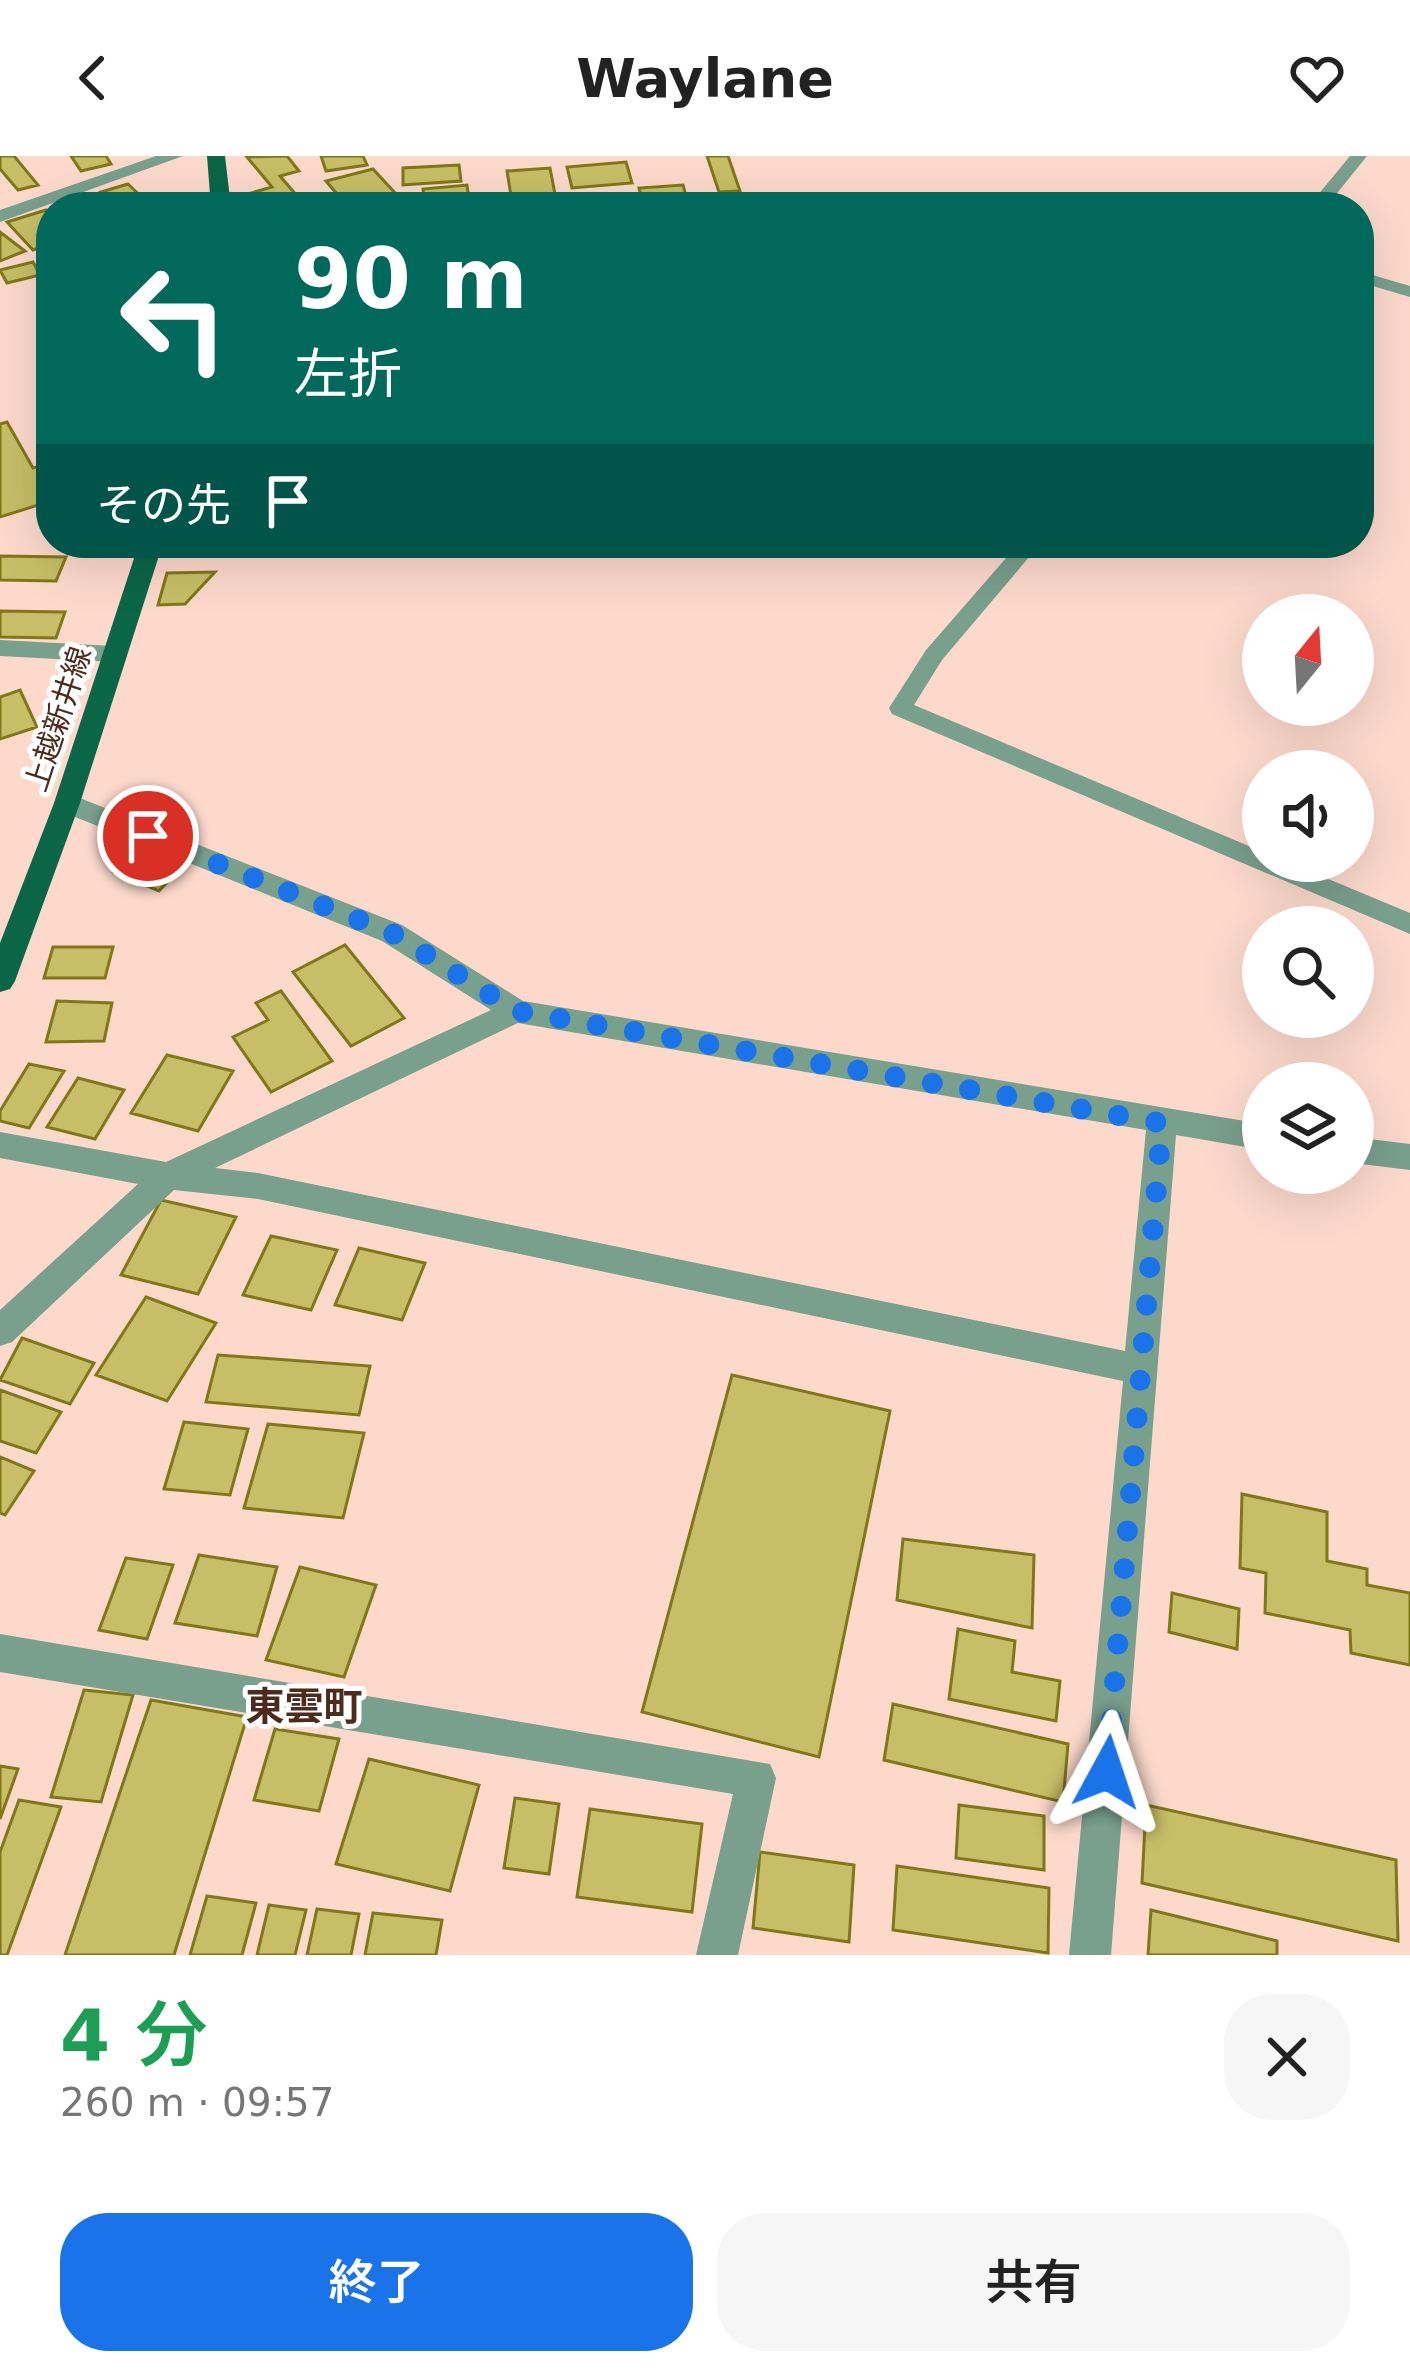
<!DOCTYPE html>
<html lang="ja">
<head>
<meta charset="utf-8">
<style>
  :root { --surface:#fff; --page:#f6f6f6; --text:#222; --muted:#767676; --accent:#1a73e8 }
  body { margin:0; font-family:"DejaVu Sans","Noto Sans JP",sans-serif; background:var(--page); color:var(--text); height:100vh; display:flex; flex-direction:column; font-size:45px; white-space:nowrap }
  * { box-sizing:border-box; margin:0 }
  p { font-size:39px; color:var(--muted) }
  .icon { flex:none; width:66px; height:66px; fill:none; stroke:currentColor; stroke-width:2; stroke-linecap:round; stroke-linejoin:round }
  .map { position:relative; height:1799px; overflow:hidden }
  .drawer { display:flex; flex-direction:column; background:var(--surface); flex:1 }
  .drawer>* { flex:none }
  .guide { position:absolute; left:36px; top:36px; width:1338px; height:366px; border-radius:48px; box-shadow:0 12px 48px #0002; background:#00695c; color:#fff; overflow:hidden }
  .needle { width:78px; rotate:18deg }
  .controls { position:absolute; left:1242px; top:438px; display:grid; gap:24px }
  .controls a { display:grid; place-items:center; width:132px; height:132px; border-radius:50%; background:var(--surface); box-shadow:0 12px 48px #0002; font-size:60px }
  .pin { position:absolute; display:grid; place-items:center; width:102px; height:102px; color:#fff; margin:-51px; border:6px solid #fff; border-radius:50%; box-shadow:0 3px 12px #0007 }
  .me { position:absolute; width:132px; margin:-66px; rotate:5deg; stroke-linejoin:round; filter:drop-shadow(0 0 9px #0008) }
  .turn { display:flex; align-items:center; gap:42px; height:252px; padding:0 60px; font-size:54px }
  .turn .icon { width:156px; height:156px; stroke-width:2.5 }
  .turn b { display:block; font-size:84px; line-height:102px }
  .then { display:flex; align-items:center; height:114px; padding:0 60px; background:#0003; gap:24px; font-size:45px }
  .round { display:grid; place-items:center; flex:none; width:126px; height:126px; border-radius:48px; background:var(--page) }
  .headline { display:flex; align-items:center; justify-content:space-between; height:204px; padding:0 60px }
  h1 { font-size:72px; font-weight:600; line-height:90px; color:#1e9e55 }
  .action { display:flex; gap:24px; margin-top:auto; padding:24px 60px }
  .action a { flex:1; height:138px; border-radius:48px; background:var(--accent); color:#fff; font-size:48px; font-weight:600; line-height:138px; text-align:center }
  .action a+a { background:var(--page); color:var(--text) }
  header { display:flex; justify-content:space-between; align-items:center; height:156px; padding:0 60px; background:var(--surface); font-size:54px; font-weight:600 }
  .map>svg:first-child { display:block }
  .building { fill:#c7be67; stroke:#807718; stroke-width:3 }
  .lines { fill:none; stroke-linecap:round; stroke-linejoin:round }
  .service { fill:#799f8d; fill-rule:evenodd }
  .minor { fill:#799f8d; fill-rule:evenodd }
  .tertiary { fill:#799f8d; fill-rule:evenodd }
  .primary { fill:#0b6648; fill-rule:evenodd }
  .route { stroke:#1a73e8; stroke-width:21; stroke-dasharray:0 37.8 }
  .labels { text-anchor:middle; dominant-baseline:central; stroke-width:10; stroke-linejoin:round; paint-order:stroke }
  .street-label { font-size:30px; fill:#4c2b1d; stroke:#fff }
  .near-neighbourhood-label { font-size:39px; font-weight:bold; fill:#4c2b1d; stroke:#fff }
</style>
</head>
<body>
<header><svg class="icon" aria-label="back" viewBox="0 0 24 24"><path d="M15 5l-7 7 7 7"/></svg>Waylane<svg class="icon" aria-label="heart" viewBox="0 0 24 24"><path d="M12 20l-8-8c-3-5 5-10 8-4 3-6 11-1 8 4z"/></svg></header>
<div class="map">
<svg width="1410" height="1799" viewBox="0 0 1410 1799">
  <rect width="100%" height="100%" fill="#fcd9cb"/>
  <path class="building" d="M0 0H14L38 29 18 34 0 13Z
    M71 0H106L111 8 81 15Z
    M287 0 299 15 280 20 298 41 261 51 251 37 272 31 247 1Z
    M321 0H363L367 9 326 15Z
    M707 0H728L740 35 719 36Z
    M626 6 632 27 572 32 567 11Z
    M459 9 461 25 403 29V12Z
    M550 12 555 38 511 40 507 15Z
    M373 13 396 38 348 51 326 25Z
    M128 28 152 51H117L101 36Z
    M467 29 470 51H425L423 33Z
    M683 29 689 51H644L639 32Z
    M625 40 630 51H591L588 44Z
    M46 54 51 59V88L33 94 7 66Z
    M0 76 25 95 0 105Z
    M33 106 40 119 7 127 0 114Z
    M7 266 33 312 51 307V345L0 361V268Z
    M0 400 66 401 56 425 0 424Z
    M215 416 185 448 158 449 167 417Z
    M0 455 65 456 56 482 0 481Z
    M20 534 37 571 0 583V541Z
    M136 695 179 713 159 735 114 716Z
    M345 789 404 862 351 890 293 816Z
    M53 791H113L105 822H44Z
    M281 835 332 905 271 936 233 881 268 864 256 847Z
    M57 845 112 847 104 885 46 886Z
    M167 899 233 915 198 975 131 957Z
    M29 908 64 915 29 972 0 965V955Z
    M78 922 124 934 95 983 47 971Z
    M161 1044 236 1061 198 1138 121 1119Z
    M271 1080 337 1094 311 1154 243 1139Z
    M359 1092 425 1107 402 1164 335 1149Z
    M146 1141 216 1167 167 1245 96 1219Z
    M22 1182 94 1207 70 1248 0 1224Z
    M218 1199 370 1210 359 1259 206 1246Z
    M732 1219 890 1255 819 1601 642 1556Z
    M0 1234 61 1256 36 1297 0 1285Z
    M184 1266 248 1273 230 1339 164 1333Z
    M268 1268 364 1277 343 1362 244 1352Z
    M0 1301 34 1315 5 1359 0 1357Z
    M1242 1338 1327 1356V1405L1367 1413V1429L1410 1437V1509L1351 1497 1350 1474 1265 1457 1266 1417 1240 1412Z
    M903 1383 1034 1399 1032 1472 897 1444Z
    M199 1399 277 1411 257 1480 175 1467Z
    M126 1402 173 1409 147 1483 99 1474Z
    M300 1411 376 1429 344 1521 266 1504Z
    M1172 1437 1239 1453 1237 1493 1169 1476Z
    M958 1473 1015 1485 1012 1516 1060 1525 1056 1565 949 1543Z
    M84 1534 133 1539 101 1646 51 1641Z
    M151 1544 247 1561 174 1799H65Z
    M893 1548 1068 1588 1063 1646 884 1604Z
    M275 1573 339 1583 319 1655 254 1644Z
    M369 1603 479 1629 450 1735 336 1708Z
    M0 1610 18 1613 0 1663Z
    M515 1642 559 1648 549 1718 504 1712Z
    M19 1644 61 1651 7 1799H0V1696Z
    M959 1649 1044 1660V1714L956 1702Z
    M1146 1649 1396 1704 1398 1785 1142 1727Z
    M590 1653 702 1668 692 1756 577 1741Z
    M760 1696 854 1709 849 1786 753 1772Z
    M897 1710 1049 1732 1048 1797 893 1774Z
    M207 1740 256 1747 242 1799H190Z
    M269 1749 306 1754 295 1799H257Z
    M317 1753 359 1758 351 1799H307Z
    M1151 1754 1277 1785V1799H1148Z
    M373 1757 442 1764 436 1799H365Z"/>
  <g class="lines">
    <path class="service" d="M1350 0H1367L1326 51H1308Z
      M1359 115 1410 130V141L1359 126Z
      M1019 387H1041L942 504 914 549 1263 696V705H1285L1410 757V778L892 558 889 552 926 494Z"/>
    <path class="minor" d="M0 484 113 490 125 498 113 506 0 500Z
      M67 637 402 769 523 845 1263 968V994L1176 979 1111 1799H1069L1123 1225 258 1043 174 1034 12 1186 0 1190V1154L138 1028 0 1002V976L166 1006 491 854 382 785 58 654 54 647 58 640ZM518 867 1146 974 1125 1195 258 1017 215 1012Z
      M1353 981 1410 988V1014L1353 1007Z
      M0 1478 770 1608 776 1622 738 1799H696L733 1638 0 1516Z"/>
    <path class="tertiary" d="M156 0H183L0 66V54Z"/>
    <path class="primary" d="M207 0H225L231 51H211Z
      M139 387H163L80 647 15 825 10 833 0 836V787L54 647Z"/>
  </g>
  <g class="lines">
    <path class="route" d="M148 680 392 777 516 855 1162 967 1107 1616"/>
  </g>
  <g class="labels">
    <g class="street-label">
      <text transform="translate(58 563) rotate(-72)">上越新井線</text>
    </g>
    <g class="near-neighbourhood-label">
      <text x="304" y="1550">東雲町</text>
    </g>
  </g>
</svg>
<div class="controls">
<a><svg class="needle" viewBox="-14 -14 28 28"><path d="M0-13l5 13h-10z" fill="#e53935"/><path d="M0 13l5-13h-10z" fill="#767676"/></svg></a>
<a><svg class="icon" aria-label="sound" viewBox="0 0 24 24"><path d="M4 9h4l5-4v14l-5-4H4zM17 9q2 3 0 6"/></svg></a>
<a><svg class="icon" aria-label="search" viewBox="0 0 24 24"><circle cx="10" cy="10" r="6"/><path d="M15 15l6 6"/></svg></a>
<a><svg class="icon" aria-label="layers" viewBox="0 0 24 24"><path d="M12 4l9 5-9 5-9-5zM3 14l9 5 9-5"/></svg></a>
</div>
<div class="pin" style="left:148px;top:680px;background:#d93025"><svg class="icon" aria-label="arrive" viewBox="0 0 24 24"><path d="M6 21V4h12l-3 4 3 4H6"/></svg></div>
<svg class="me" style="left:1107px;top:1616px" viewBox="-20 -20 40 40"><path d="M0-17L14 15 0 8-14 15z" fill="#1a73e8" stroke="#fff" stroke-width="4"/></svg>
<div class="guide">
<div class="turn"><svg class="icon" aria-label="left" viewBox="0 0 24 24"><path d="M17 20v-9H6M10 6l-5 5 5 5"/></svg><div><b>90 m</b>左折</div></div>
<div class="then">その先<svg class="icon" aria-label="arrive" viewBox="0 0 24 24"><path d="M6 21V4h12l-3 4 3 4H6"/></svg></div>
</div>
</div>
<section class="drawer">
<div class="headline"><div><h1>4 分</h1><p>260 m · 09:57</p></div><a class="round"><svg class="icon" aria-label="close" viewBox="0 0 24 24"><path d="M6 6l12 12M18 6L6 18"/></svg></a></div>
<div class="action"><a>終了</a><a>共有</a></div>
</section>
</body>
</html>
